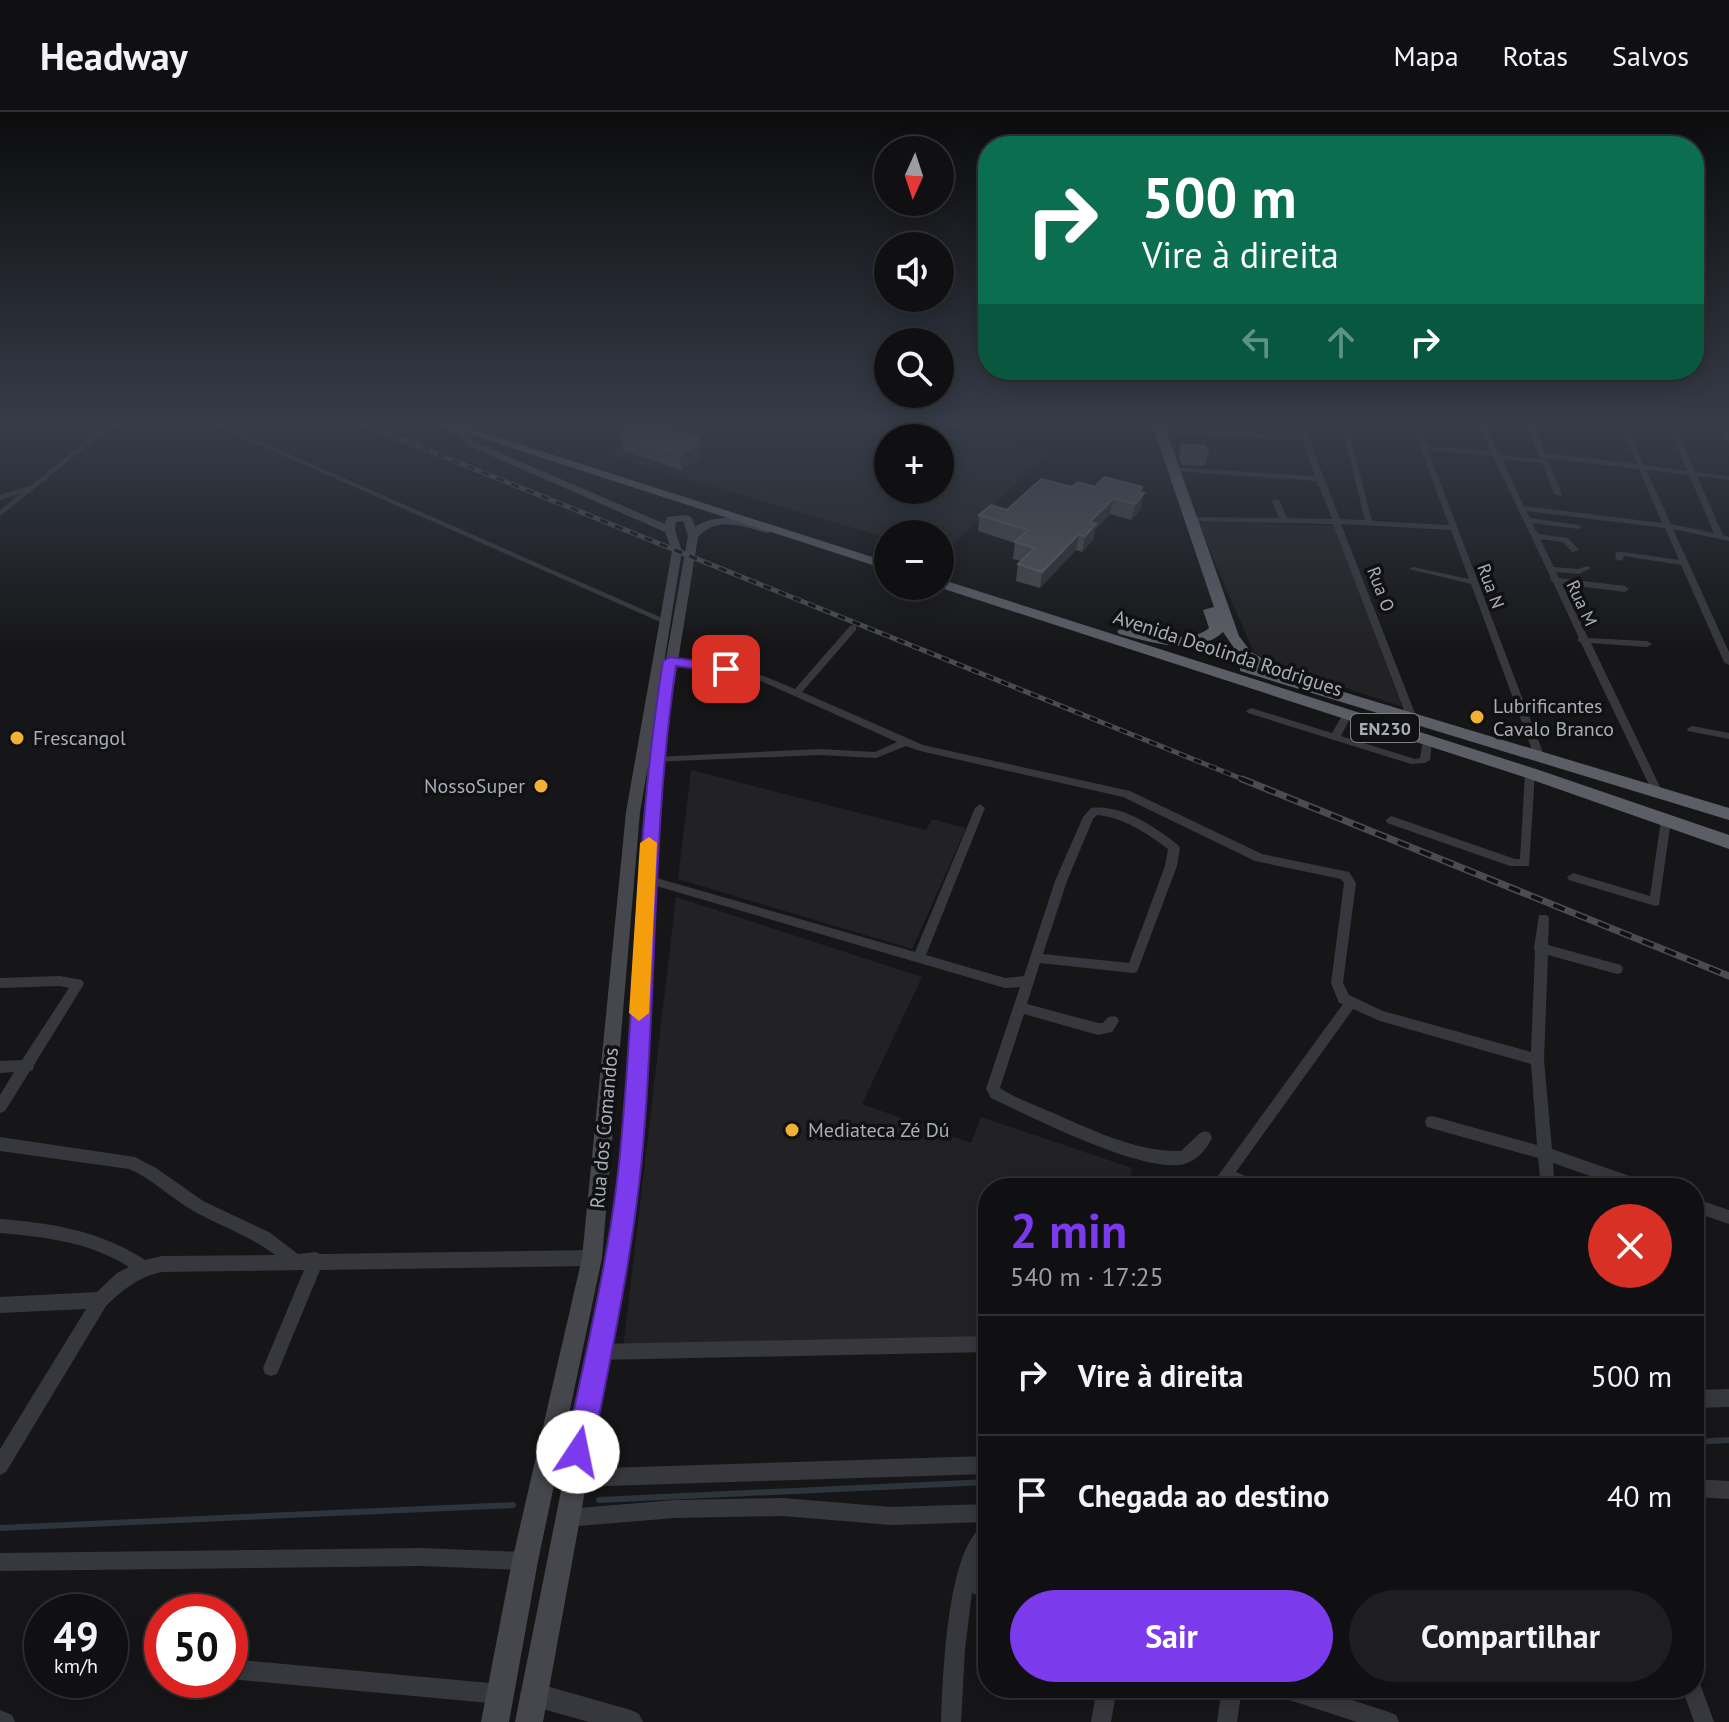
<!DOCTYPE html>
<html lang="pt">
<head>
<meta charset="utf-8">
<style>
  :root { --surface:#101012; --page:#1e1e20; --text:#f1f3f6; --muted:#9c9d9f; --line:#303032; --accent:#7c3aed }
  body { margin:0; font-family:"PT Sans",sans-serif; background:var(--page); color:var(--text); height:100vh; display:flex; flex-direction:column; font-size:30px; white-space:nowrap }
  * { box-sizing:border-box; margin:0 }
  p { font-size:26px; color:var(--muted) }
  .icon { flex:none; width:44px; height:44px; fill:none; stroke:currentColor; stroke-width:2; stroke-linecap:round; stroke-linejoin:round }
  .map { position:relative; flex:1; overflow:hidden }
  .sheet { position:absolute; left:978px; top:1066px; width:726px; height:520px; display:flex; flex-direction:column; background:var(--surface); border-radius:32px; box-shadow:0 4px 20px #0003,0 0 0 2px var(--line) }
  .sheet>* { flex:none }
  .top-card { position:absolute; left:978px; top:24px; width:726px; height:244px; border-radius:32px; box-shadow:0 4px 20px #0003,0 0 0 2px var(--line); background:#0b6e4f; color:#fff; overflow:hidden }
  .needle { width:52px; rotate:183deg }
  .fabs { position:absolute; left:874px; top:24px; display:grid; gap:16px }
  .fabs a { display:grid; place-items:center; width:80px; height:80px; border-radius:50%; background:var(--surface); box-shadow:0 4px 20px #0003,0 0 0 2px var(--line); font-size:40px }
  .speed { position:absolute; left:24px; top:1482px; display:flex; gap:16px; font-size:40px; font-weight:700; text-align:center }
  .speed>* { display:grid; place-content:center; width:104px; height:104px; border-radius:50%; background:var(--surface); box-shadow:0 4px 20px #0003,0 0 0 2px var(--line); line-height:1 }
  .speed small { font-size:20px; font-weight:400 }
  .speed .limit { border:12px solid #d22; background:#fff; color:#111 }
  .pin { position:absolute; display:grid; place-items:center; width:68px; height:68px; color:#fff; margin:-34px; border-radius:16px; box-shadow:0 4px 12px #0006 }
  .me { position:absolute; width:88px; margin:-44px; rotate:11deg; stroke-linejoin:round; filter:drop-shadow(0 0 6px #0008) }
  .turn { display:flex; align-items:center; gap:28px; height:168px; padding:0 32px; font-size:36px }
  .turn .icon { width:104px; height:104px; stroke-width:2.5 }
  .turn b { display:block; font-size:56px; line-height:68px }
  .lanes { display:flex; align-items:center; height:76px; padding:0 32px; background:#0003; justify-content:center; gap:40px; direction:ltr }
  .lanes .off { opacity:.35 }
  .round { display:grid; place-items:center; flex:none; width:84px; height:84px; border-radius:42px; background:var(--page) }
  .summary { display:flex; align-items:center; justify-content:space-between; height:136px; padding:0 32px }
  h1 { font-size:48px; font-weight:700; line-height:60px; color:var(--accent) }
  .button { display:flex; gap:16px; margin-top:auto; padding:16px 32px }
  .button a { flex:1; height:92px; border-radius:48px; background:var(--accent); color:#fff; font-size:32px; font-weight:700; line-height:92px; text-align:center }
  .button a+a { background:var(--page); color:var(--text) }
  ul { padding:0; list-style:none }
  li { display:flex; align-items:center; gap:24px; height:120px; padding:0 32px; border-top:2px solid var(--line) }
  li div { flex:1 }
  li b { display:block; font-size:30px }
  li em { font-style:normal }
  header { display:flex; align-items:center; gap:48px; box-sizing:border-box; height:112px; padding:0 40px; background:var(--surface); border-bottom:2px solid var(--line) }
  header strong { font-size:38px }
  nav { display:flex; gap:44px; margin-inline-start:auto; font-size:28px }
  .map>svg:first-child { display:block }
  .built { fill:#222225; fill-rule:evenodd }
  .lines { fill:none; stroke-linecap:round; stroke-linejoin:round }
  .stream { stroke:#2c353c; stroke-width:6 }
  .minor { fill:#37383d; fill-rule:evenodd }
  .tertiary { fill:#37383d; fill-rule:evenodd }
  .secondary { fill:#45474d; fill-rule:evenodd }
  .trunk { fill:#5b5e65; fill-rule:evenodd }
  .rail-far1-casing { stroke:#4a4c52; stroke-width:5 }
  .rail-casing { stroke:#4a4c52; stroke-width:7 }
  .rail-far1 { stroke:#111113; stroke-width:3; stroke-dasharray:8; stroke-linecap:butt }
  .rail { stroke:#111113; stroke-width:4; stroke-dasharray:12; stroke-linecap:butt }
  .wall { fill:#47494d }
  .shaded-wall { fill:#2f3033 }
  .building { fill:#525359; stroke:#5f6168; stroke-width:2 }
  .route { fill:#7c3aed; stroke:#51269a; stroke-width:2 }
  .slow { fill:#f59e0b }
  .poi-dot { fill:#f2b134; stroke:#111113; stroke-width:3 }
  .labels { text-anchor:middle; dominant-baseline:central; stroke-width:7; stroke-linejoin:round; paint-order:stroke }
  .far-street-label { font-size:18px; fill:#a8adb8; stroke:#111113 }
  .shield { fill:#111113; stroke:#7b7e86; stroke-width:2 }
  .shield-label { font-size:18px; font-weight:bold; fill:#a8adb8 }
  .street-label { font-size:20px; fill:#a8adb8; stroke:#111113 }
  .poi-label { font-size:20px; fill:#a8adb8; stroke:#111113; text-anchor:start }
</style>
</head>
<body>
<header>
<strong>Headway</strong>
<nav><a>Mapa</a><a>Rotas</a><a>Salvos</a></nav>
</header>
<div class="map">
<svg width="1729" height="1610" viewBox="0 0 1729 1610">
  <rect width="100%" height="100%" fill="#161618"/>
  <path class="built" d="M628 312H948L1048 341 943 443 940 422H888V426L613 345ZM888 326H940V378H888Z
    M1197 409 1335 414 1402 595 1275 552 1254 541Z
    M691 658 926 718 932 707 966 716 912 837 678 767Z
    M676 785 922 865 862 992 971 1031 981 1005 1132 1056 1128 1076H988V1225L623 1237Z"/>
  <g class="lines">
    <path class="stream" d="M1694 1330 1729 1328
      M599 1388 988 1370
      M0 1416 513 1393"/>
    <path class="minor" d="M107 312H115L0 404V398L22 381 0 388V383L32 373Z
      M212 312H221L667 508 663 511 660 510Z
      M1296 312H1303L1340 407 1365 408 1341 312H1347L1372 409 1449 413 1412 312H1419L1427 334 1491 339 1478 312H1485L1499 343 1540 347 1527 312H1534L1545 341 1637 352 1619 312H1626L1644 353 1687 359 1668 312H1675L1695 360 1729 364V368L1697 364 1723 423 1729 425V429L1673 417 1729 540V553L1724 550 1681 453 1624 444 1622 449 1615 447 1616 440H1624L1679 448 1665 416 1526 399 1530 406 1578 413 1582 415 1578 417 1532 411 1538 422 1568 426 1579 438 1572 440 1563 430 1540 427 1554 455 1578 457 1587 454 1591 456 1579 462 1556 460 1559 466 1625 474 1629 477 1625 480 1562 472 1588 526 1647 529 1652 532 1647 535 1591 531 1663 681 1662 684 1658 685 1653 681 1581 531 1577 528 1579 526 1553 470 1550 468 1551 466 1493 344 1428 338 1545 646 1540 649 1535 646 1471 472 1409 457 1413 455 1469 467 1451 418 1341 412 1418 609 1413 612 1408 609 1333 412 1186 409 1185 407 1189 405 1279 406 1272 389 1276 387 1280 389 1287 406 1332 407 1317 369 1173 359 1169 357 1173 355 1315 364 1302 328 1160 321 1157 319 1160 317 1300 324ZM1547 346 1639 357 1662 411 1524 394 1502 348 1542 351 1554 382 1561 384 1562 382ZM1646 358 1689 363 1714 421 1671 412Z
      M1719 312H1726L1729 320V330L1726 328Z
      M853 513 856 514V518L802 580 923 633 1130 679 1262 742 1349 760 1356 771 1343 871 1349 883 1383 899 1531 940 1535 839 1534 836 1539 803H1547L1549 806 1548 833 1621 853 1623 857 1621 861 1617 862 1548 843 1544 948 1552 1037 1644 1069 1649 1071 1651 1076H1624L1553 1051 1555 1076H1541L1538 1046 1427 1015 1425 1010 1427 1005 1432 1004 1537 1033 1531 952 1380 909 1353 897 1236 1060 1262 1071 1264 1076H1240L1228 1071 1225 1076H1209L1343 892 1339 891 1331 871 1344 771 1341 767 1255 749 1123 685 920 639 906 634 876 646 820 643 651 650 650 648 651 646 655 645 820 637 875 640 897 630 761 569 670 552 665 549 670 546 764 564 795 577 850 514Z
      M1251 596 1332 621 1343 602H1349L1351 604 1341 624 1415 647 1420 646 1423 628H1431L1432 630 1430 648 1425 651 1411 652 1248 601 1246 599Z
      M1692 614 1729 621V627L1688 619 1687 617Z
      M1530 658 1535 661 1529 754H1510L1387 711 1386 708 1391 704 1515 747H1520L1525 661Z
      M980 692 985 696 926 843 1005 866 1024 864 1055 769 1083 705 1091 696C1122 692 1155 715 1178 733L1180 736 1177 754 1137 860 1133 861 1040 851 1027 892 1098 911H1103C1107 905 1110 903 1117 905L1119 909 1112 920 1098 923 1024 902 1000 976C1015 986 1034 993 1051 1000 1092 1018 1136 1040 1181 1039L1200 1021 1205 1019 1210 1021 1212 1026C1206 1039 1194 1051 1180 1053 1136 1058 1033 1006 991 986L986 977 1020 875 1005 876 646 771 640 767 646 763 915 840 975 696ZM1097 703C1123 705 1148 722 1168 737L1165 754 1129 851 1043 842 1067 769 1093 707Z
      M1666 704 1671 708 1659 793 1655 794 1569 768 1567 765 1573 761 1650 784 1661 708Z
      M60 864 82 868 84 872 34 953 33 958 30 959 5 999 0 1001V983L14 960 0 961V949L22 948 69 876 60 874 0 876V866Z
      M0 1025 135 1045 156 1056 203 1089 269 1120 298 1142 316 1140 320 1142 592 1138 598 1140 600 1146 598 1152 592 1154 320 1158 277 1262 271 1264 265 1262 263 1256 304 1158 162 1160C138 1165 124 1177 106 1194L6 1360 0 1363V1337L86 1197 0 1201V1185L97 1180 117 1161 129 1155C90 1130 45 1125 0 1121V1107C52 1111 101 1119 145 1148L162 1144 275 1143C249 1123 219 1114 192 1098 170 1085 152 1067 129 1057L0 1039Z
      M1694 1086 1729 1098V1112L1694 1100Z
      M988 1224V1240L598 1248 592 1246 590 1240 592 1234 598 1232Z
      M1729 1277V1295L1694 1296V1278Z
      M988 1344V1362L573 1375 567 1372 564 1366 567 1360 573 1357Z
      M1694 1367 1729 1369V1387L1694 1385Z
      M783 1386 891 1395 988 1392V1410L891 1413 783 1404 675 1406 566 1415 559 1413 557 1406 559 1399 566 1397 675 1388Z
      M988 1411V1437L976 1463 988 1468V1488L972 1481 965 1537 961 1610H941C943 1569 946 1428 988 1411Z
      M421 1436 525 1440 532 1442 534 1449 532 1456 525 1458 421 1454 0 1459V1441Z
      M230 1547 500 1572 507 1575 510 1582 507 1589 500 1592 230 1567Z
      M1694 1567 1699 1569 1714 1610H1694L1682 1576H1694Z
      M1097 1576H1117L1111 1610H1091Z
      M1222 1576H1242L1237 1610H1217Z
      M1273 1576H1315L1389 1600 1396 1603 1399 1610H1357L1283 1586 1276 1583Z
      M0 1598 12 1603 15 1610H0Z"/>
    <path class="tertiary" d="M532 1570 631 1598 639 1602 643 1610H589L532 1594 524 1590 520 1582 524 1574Z"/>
    <path class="secondary" d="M452 314H458L473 329 665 412 667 405 687 403 692 406 695 415C717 400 752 405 773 418L768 421C743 415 718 403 698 425L662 648 642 1033 627 1148 543 1610H515L607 1148 622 1033 648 654 640 700 602 1146 538 1449 509 1610H481L512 1449 582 1146 626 700 672 439 665 420 467 333 452 318ZM683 409 688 424 654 613 682 439 675 418 676 410Z"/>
    <path class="trunk" d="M438 312H456L888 450V458Z
      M1152 312H1164L1239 524 1251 540 1274 553V559L1729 696V708L1240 559V553H1251L1241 546 1223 520C1197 545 1149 530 1119 522L1117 519 1124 515C1148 519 1189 534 1209 516L1203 498 1214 495Z
      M940 467 1536 657 1729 723V737L1524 665 935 474H940Z"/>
    <defs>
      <path id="rail-far1" d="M363 312 1247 669"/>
      <path id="rail" d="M1242 667 1729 864"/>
    </defs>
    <use href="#rail-far1" class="rail-far1-casing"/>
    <use href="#rail" class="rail-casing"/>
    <use href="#rail-far1" class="rail-far1"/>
    <use href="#rail" class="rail"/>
  </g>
  <path class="wall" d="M620 323 699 327 701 342 699 344 700 347 682 358 623 339Z
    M1181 332 1208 342 1205 354 1182 353 1178 344Z
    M1072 375H1095L1141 380V397L1131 408 1110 402 1095 418 1093 428 1082 440 1076 438 1040 476 1016 469 1018 452 1021 449 1013 447 1015 431 978 419 979 403 1007 398Z"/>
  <path class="shaded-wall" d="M699 327 701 342 699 344 700 347 682 358 680 342 693 330Z
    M1142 375 1140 386 1144 381 1141 397 1131 408 1139 380Z
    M1114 386 1110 402 1095 418 1093 428 1082 440 1085 424 1090 410Z
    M1079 422 1076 438 1040 476 1042 460Z"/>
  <path class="building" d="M641 312H651L699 327 693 330 698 332 680 342 620 323Z
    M1181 332 1205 334 1208 342 1184 341Z
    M1104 365 1142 375 1139 380 1144 381 1135 392 1114 386 1090 410 1096 412 1085 424 1079 422 1042 460 1018 452 1035 436 1015 430 1028 418 979 403 991 393 1007 398 1041 367 1072 375 1078 370 1095 375Z"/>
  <linearGradient id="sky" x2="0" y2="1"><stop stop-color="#0c0c0d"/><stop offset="0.58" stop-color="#363c48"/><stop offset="1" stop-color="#363c48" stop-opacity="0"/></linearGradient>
  <rect width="1729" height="538" fill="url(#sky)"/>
  <path class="route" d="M670 545 726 553 733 557 726 561 676 554C652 715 657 873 643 1034 634 1137 612 1238 592 1340L588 1349 578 1353 569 1349 565 1340C586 1238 612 1135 621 1031 636 870 637 709 663 549Z"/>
  <path class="slow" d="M649 725 657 731 649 901 639 909 629 901 640 731Z"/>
  <g class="poi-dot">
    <circle cx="1477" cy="605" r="8"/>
    <circle cx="17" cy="626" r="8"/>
    <circle cx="541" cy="674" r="8"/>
    <circle cx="792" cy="1018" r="8"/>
  </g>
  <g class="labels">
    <g class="far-street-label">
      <text transform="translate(1491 474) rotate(70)">Rua N</text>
      <text transform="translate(1381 477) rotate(69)">Rua O</text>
      <text transform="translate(1582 491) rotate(65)">Rua M</text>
    </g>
    <rect class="shield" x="1351" y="602" width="68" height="28" rx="6"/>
    <g class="shield-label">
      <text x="1385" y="616">EN230</text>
    </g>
    <g class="street-label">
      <text transform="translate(1228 541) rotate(18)">Avenida Deolinda Rodrigues</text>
      <text transform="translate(604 1016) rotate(-85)">Rua dos Comandos</text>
    </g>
    <g class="poi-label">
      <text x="1493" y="594">Lubrificantes<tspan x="1493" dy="23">Cavalo Branco</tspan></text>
      <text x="33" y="626">Frescangol</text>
      <text x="525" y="674" text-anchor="end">NossoSuper</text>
      <text x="808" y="1018">Mediateca Zé Dú</text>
    </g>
  </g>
</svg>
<div class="fabs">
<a><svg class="needle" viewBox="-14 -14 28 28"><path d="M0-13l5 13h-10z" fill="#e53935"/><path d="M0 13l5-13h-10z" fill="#9c9d9f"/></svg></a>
<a><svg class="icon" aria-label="sound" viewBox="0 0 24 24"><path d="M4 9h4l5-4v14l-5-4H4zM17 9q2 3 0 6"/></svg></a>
<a><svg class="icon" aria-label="search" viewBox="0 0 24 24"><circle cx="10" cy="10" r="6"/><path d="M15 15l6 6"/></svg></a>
<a>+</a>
<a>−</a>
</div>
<div class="speed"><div>49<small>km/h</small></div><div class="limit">50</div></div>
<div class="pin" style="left:726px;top:557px;background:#d93025"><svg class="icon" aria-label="arrive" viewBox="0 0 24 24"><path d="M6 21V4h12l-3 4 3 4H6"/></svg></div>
<svg class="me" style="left:578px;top:1340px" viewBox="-20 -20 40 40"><circle r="19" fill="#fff"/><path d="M0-13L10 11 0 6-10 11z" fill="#7c3aed"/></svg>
<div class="top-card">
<div class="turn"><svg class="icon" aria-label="right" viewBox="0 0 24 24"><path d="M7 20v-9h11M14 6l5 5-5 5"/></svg><div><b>500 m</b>Vire à direita</div></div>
<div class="lanes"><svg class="icon off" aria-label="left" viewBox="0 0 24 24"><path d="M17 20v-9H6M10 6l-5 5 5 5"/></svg><svg class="icon off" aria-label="ahead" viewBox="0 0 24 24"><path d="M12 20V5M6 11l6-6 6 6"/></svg><svg class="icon" aria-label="right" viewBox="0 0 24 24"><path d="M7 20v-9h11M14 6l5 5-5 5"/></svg></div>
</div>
<section class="sheet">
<div class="summary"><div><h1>2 min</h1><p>540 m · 17:25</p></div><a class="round" style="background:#d93025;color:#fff"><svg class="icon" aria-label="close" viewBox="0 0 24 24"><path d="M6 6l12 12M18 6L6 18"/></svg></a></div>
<ul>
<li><svg class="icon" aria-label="right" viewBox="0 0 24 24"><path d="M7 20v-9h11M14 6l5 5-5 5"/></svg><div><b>Vire à direita</b></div><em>500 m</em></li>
<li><svg class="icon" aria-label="arrive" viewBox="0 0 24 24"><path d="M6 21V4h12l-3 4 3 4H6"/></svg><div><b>Chegada ao destino</b></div><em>40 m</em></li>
</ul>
<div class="button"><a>Sair</a><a>Compartilhar</a></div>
</section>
</div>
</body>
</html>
